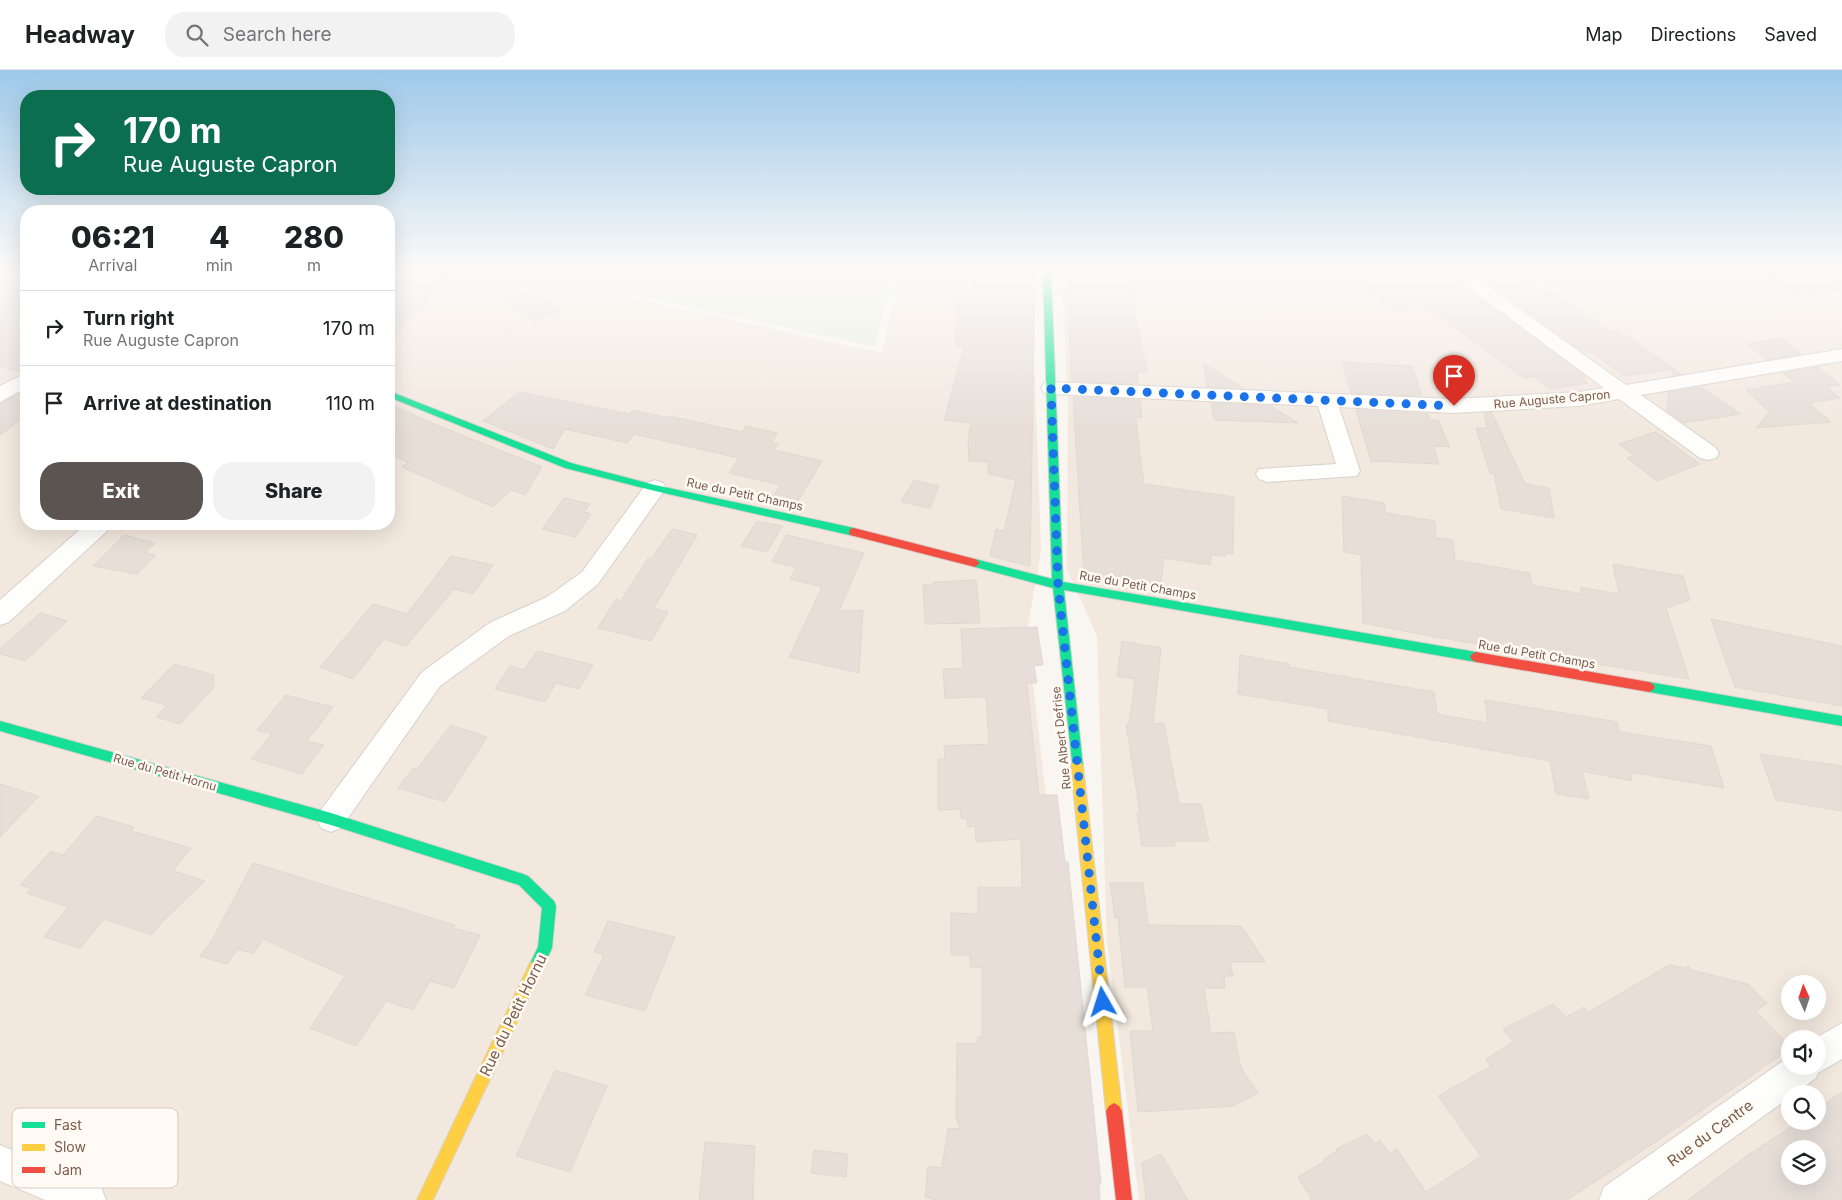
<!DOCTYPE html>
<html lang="en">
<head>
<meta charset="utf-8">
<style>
  :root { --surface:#fff; --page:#f2f2f2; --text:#202124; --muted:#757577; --line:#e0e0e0; --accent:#5c5450 }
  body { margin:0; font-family:Inter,sans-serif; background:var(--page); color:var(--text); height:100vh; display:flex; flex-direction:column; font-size:19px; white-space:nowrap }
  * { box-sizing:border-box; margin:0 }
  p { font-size:16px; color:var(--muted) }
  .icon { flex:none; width:28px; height:28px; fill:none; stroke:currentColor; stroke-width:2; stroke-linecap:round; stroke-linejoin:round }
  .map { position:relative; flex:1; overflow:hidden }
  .sheet { position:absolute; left:20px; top:135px; width:375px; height:325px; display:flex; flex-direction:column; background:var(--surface); border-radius:20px; box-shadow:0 5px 20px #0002 }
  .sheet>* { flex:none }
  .banner { position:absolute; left:20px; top:20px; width:375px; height:105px; border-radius:20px; box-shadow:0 5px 20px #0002; background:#0b6e4f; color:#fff; overflow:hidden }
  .needle { width:32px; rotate:357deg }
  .controls { position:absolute; left:1781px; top:905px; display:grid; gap:10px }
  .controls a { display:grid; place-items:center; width:45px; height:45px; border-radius:50%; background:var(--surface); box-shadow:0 5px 20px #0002; font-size:25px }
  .pin { position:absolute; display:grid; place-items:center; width:42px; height:42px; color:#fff; margin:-51px -21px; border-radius:50% 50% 50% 0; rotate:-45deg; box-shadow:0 0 5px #0007 }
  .pin .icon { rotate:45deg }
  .me { position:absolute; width:55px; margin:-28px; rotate:354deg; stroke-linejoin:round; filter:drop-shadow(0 0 4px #0008) }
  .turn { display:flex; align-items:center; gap:18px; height:105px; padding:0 20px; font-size:22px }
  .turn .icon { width:65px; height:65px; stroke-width:2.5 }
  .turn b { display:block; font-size:35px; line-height:42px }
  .eta { display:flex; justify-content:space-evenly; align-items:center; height:85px; text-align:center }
  .eta b { font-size:30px; font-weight:800; line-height:35px }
  .button { display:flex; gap:10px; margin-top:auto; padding:10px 20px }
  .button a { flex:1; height:58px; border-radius:20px; background:var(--accent); color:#fff; font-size:20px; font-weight:800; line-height:58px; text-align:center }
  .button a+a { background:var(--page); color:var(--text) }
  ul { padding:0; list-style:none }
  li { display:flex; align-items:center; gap:15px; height:75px; padding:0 20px; border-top:1px solid var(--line) }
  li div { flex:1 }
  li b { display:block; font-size:19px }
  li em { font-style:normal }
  header { display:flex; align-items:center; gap:30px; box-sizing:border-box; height:70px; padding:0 25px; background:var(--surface); border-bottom:1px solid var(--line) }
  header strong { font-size:24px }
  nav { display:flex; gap:28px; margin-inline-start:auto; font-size:18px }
  .search { width:350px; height:45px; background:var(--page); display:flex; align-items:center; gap:12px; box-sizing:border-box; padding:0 18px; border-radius:20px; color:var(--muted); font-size:19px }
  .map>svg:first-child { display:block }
  .residential { fill:#f2e8de; fill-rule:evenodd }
  .green { fill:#e7f0db }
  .building { fill:#e6ded7; stroke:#e2d8d2; fill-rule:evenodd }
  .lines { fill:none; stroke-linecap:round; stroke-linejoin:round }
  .street-casing { stroke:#d7d1cb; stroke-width:2 }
  .fast-casing { stroke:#d9d2cb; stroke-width:2 }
  .slow-casing { stroke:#d9d2cb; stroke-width:2 }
  .jam-casing { stroke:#d9d2cb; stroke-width:2 }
  .path { stroke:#dcd5d0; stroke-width:2.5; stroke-dasharray:1 3; stroke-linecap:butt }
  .street { fill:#fefefd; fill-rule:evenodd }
  .fast { fill:#16e098; fill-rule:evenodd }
  .slow { fill:#ffcf43; fill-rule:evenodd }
  .jam { fill:#f24e42; fill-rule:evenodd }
  .route { stroke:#1a73e8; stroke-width:9; stroke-dasharray:0 16.2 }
  .labels { text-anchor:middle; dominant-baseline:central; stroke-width:5; stroke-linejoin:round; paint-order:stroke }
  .street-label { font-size:12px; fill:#7a5c4d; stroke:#fffaf3 }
  .near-street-label { font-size:15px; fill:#7a5c4d; stroke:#fffaf3 }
  .key { fill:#fffaf3; stroke:#d7cbc1; stroke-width:1 }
  .key-label { font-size:14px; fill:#7a5c4d }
</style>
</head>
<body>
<header>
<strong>Headway</strong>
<div class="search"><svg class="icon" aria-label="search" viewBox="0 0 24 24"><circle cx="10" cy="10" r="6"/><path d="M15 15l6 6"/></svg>Search here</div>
<nav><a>Map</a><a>Directions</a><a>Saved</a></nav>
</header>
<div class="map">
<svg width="1842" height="1130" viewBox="0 0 1842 1130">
  <rect width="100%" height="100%" fill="#f9f5f0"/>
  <path class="residential" d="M0 202H26V454H389V202H644L628 227 882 283 901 202H1031L1041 481 1027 561 1092 1130H0Z
    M1062 202H1842V1130H1139L1107 871 1097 566 1067 499 1068 341ZM1790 914H1818V941H1790ZM1790 969H1818V996H1790ZM1790 1024H1818V1051H1790ZM1790 1079H1818V1106H1790Z"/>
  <path class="green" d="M649 202H893L875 277 634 225Z"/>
  <path class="building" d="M403 202H450L424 231 427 232 389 269V216Z
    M999 202H1035L1030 496 990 486 996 459 1004 461 1016 410 988 404V392L969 391 968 369 971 353 944 350 964 277H956L957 226 977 227 973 208 999 209Z
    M1066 202H1127L1136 235 1133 236 1147 302H1137L1138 314 1072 311Z
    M1369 202H1445L1585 306V311L1588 313 1550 319 1533 306 1525 309 1421 232 1393 240 1357 211 1377 208Z
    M1472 202H1506L1528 217 1537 215 1547 222 1551 221 1612 262 1618 260 1682 304 1672 305 1673 299 1625 306 1587 280V284Z
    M1765 202H1821L1834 214 1842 217V221L1798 226Z
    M26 203V301L24 302 0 297V219Z
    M531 218 558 241 534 252 507 229Z
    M1781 268 1801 284 1767 290 1747 274Z
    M1342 292 1412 296 1422 326 1351 323Z
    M1203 293 1243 318 1207 317Z
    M1818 297 1840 315 1827 316 1840 328 1809 333 1831 352 1756 358 1769 342 1746 320 1794 312 1783 303Z
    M1701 317 1741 344 1684 353 1666 340 1669 322Z
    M26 320V346L0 365V334Z
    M519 322 630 344 632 340 668 348 670 346 742 362 746 356 777 363 772 373 778 374 774 380 822 391 794 438 769 432 781 415 729 403 739 388 634 364 627 373 565 359 553 379 483 351Z
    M1073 327 1140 330 1142 347H1136V353L1144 414 1234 427 1233 484 1224 483 1225 486 1211 485 1210 495 1164 488 1160 519 1084 507Z
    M1211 333 1271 336 1298 353 1214 350Z
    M389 334 439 356 542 397 525 425 511 420 493 437 402 397 408 392 389 385Z
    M1356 340 1428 344 1430 350H1438L1450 377 1434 376 1439 394 1371 391Z
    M1484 343H1492L1525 414 1549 418 1554 448 1501 439 1494 404 1490 403 1476 358H1487Z
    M1655 362 1663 367 1700 394 1657 411 1627 388 1634 385 1619 374Z
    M914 410 939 416 930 438 901 432Z
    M1342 426 1384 433 1386 443 1435 451 1436 468 1453 470 1455 490 1530 503 1532 515 1582 524 1580 517 1619 524 1613 494 1683 506 1690 530 1666 538 1689 609 1441 568 1363 553 1361 485 1344 482Z
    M564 428 590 434 584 442 591 444 575 467 542 459Z
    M757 451 782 456 767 482 741 476Z
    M672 459 697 465 654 538 668 542 651 571 598 558 616 529 621 531 648 488 651 489Z
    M124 465 155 473 145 483 156 485 137 504 93 496Z
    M786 465 864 483 839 541 863 540 859 603 789 587 822 517 790 509 796 497 772 492Z
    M451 486 493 495 473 524 454 519 406 576 384 569 353 609 320 597 373 534 407 544Z
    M976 510 980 553 925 554 923 515 934 514V512Z
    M40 543 67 551 25 591 0 584V579Z
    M1711 549 1842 576V636L1735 617Z
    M1037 557 1043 595 1034 596 1037 613H1027L1039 725H1057L1065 792H1068L1101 1114H1099L1100 1130H937L925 1127 928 1096 942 1098 948 1058 960 1059 956 1046 957 973 977 974 978 967H982V897L970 898V885H951V843L978 844V817L1022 818 1021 769 976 772 975 756 968 757 967 749 961 748 960 739 938 740V689H945L944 676 989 674 986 627 945 628 943 599 963 598 961 559Z
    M1122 571 1161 578 1153 654 1164 653 1179 734H1201L1209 771H1174L1175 776H1142L1137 743H1140L1126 654H1129L1135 609 1117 606Z
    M537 581 593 595 579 619 556 613 545 632 495 619 510 596 524 600Z
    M1240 585 1289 594V597L1434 622 1437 644 1488 653 1485 630 1617 652 1620 662 1711 676 1724 718 1630 702 1632 711 1582 701 1589 729 1556 724 1550 691 1328 651V639L1238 624Z
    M174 594 214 605V617L180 654 156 647 167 635 141 628Z
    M286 625 333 637 307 671 324 675 302 704 251 689 272 664 257 660Z
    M451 655 487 667 445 732 398 718 413 698 417 699Z
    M1760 684 1842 696V741L1776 730Z
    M0 714 39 726 0 767Z
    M97 746 134 757 131 761 191 778 173 801 205 811 164 850 152 865 104 849 80 878 44 867 68 837 27 823 31 818 20 815 51 781 63 785Z
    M253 793 455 855 453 858 480 865 454 918 430 911 413 940 386 931 356 976 310 958 345 906 263 869 253 884 238 879 227 894 200 886 212 870Z
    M1110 813H1143L1148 855 1241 856 1265 892H1230L1233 906H1224L1225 918H1204L1211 963 1234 962 1241 998 1258 1023 1233 1036 1138 1042 1130 961H1153L1147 917H1125L1118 848H1115Z
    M608 851 675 867 645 941 585 925 604 885 594 882Z
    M1669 895 1684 898 1688 896 1692 900 1748 914 1767 933 1756 941 1790 976V979L1663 1067 1567 1130H1312L1298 1107 1325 1091 1324 1089 1337 1081 1336 1079 1367 1064 1375 1074 1380 1070 1390 1084 1397 1079 1426 1122 1481 1086 1438 1026 1491 996 1486 989 1513 972 1503 959 1553 934 1566 947 1584 937 1589 942Z
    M555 1000 607 1016 570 1102 516 1086Z
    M1842 1022V1130H1688L1745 1087 1800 1051H1818V1038ZM1790 1079H1818V1106H1790Z
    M705 1072 755 1076 753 1130H699Z
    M814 1080 848 1084 846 1107 811 1103Z
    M1161 1084 1188 1130H1146L1142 1093Z"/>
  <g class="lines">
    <defs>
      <path id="street" d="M1447 202H1468L1626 315 1842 279V291L1641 325 1716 378 1719 383 1716 388 1708 390 1700 388 1619 329 1579 336 1454 343 1339 337 1360 401 1357 406 1267 412 1259 409 1256 404 1259 399 1336 394 1318 336 1051 324 1044 323 1041 318 1044 313 1051 312 1454 329 1579 322 1604 318Z
        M26 303V318L0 332V316Z
        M655 410 663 413 666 418 598 514 565 541 509 566 440 616 341 758 331 762 321 758 317 749 321 740 422 602 491 552 547 527 582 502 647 413Z
        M86 454H111L108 460 9 552 0 555V530Z
        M1842 953V989L1818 1003 1816 1008 1794 1024H1790V1027L1647 1130H1599L1604 1117 1790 986V996H1818V969H1814Z
        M0 1075 101 1117 106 1130H45L0 1111Z"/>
      <path id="fast" d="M1043 202H1051L1063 512 1476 582 1480 584 1482 587 1480 590 1476 592 1064 520 1083 696 1081 700 1077 701 1073 700 1053 518 975 497 970 493 975 489 1052 509Z
        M389 321 571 393 655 415 854 458 859 462 854 466 655 421 565 398 389 327Z
        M1649 612 1842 646V656L1649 622 1645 620 1643 617 1645 614Z
        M0 651 331 743 523 804 528 806 554 831 556 836 552 878 540 903 535 905 530 903 528 898 538 877 542 838 519 815 331 755 0 661Z"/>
      <path id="slow" d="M1829 202H1838L1842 205V211Z
        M1077 691 1081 692 1083 696 1122 1041 1119 1046 1114 1049 1109 1046 1106 1041 1071 696 1073 692Z
        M535 891 540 893 542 898 540 903 433 1130H417L530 893Z"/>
      <path id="jam" d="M854 458 975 489 980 493 975 497 850 465 849 462 850 459Z
        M1476 582 1649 612 1653 614 1655 617 1653 620 1649 622 1476 592 1472 590 1470 587 1472 584Z
        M1114 1033 1119 1036 1122 1041 1132 1130H1116L1106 1041 1109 1036Z"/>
    </defs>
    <use href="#street" class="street-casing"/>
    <use href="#fast" class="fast-casing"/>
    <use href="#slow" class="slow-casing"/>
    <use href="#jam" class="jam-casing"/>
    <path class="path" d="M0 215 26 222"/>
    <use href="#street" class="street"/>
    <use href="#fast" class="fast"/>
    <use href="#slow" class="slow"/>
    <use href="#jam" class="jam"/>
  </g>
  <linearGradient id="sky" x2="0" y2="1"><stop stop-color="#9ec9e9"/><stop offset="0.56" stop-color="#fcfaf8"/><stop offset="1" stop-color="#fcfaf8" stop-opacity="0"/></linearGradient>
  <rect width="1842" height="360" fill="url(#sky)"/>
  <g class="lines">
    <path class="route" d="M1103 932 1058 515 1051 318 1454 336"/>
  </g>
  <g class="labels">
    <g class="street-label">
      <text transform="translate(1552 329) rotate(-5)">Rue Auguste Capron</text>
      <text transform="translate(745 424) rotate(12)">Rue du Petit Champs</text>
      <text transform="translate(1138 515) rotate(10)">Rue du Petit Champs</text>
      <text transform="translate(1537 584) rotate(10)">Rue du Petit Champs</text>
      <text transform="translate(1061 668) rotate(-96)">Rue Albert Defrise</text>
      <text transform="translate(165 702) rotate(16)">Rue du Petit Hornu</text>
    </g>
    <g class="near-street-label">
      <text transform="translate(513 945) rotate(-64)">Rue du Petit Hornu</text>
      <text transform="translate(1710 1063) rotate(-36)">Rue du Centre</text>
    </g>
  </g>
  <rect x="12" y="1038" width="166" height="80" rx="8" class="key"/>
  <rect x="22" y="1052" width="23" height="6" fill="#16e098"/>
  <rect x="22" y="1074" width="23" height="7" fill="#ffcf43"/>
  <rect x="22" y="1097" width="23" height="6" fill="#f24e42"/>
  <g class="key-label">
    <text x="54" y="1060">Fast</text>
    <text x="54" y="1082">Slow</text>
    <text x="54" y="1105">Jam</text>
  </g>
</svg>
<div class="controls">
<a><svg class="needle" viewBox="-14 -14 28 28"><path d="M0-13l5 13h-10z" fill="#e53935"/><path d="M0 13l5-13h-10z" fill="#757577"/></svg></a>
<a><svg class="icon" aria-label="sound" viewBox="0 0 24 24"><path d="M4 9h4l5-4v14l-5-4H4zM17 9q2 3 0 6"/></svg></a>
<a><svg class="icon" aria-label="search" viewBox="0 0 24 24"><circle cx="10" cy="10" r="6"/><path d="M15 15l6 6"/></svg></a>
<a><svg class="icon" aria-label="layers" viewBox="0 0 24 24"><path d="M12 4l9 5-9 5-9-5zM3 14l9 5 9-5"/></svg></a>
</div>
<div class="pin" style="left:1454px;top:336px;background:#d93025"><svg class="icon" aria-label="arrive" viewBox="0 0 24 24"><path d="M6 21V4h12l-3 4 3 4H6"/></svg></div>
<svg class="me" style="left:1103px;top:932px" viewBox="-20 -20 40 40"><path d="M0-17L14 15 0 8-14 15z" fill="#1a73e8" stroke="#fff" stroke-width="4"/></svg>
<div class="banner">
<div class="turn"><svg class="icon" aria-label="right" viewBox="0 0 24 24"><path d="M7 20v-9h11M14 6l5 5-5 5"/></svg><div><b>170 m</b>Rue Auguste Capron</div></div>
</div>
<section class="sheet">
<div class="eta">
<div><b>06:21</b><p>Arrival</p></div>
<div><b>4</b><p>min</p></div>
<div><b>280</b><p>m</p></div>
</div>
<ul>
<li><svg class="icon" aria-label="right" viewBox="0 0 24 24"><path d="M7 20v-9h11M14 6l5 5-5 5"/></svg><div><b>Turn right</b><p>Rue Auguste Capron</p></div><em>170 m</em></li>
<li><svg class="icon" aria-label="arrive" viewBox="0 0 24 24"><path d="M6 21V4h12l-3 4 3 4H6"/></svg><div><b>Arrive at destination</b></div><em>110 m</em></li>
</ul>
<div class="button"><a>Exit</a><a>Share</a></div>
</section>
</div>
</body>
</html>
